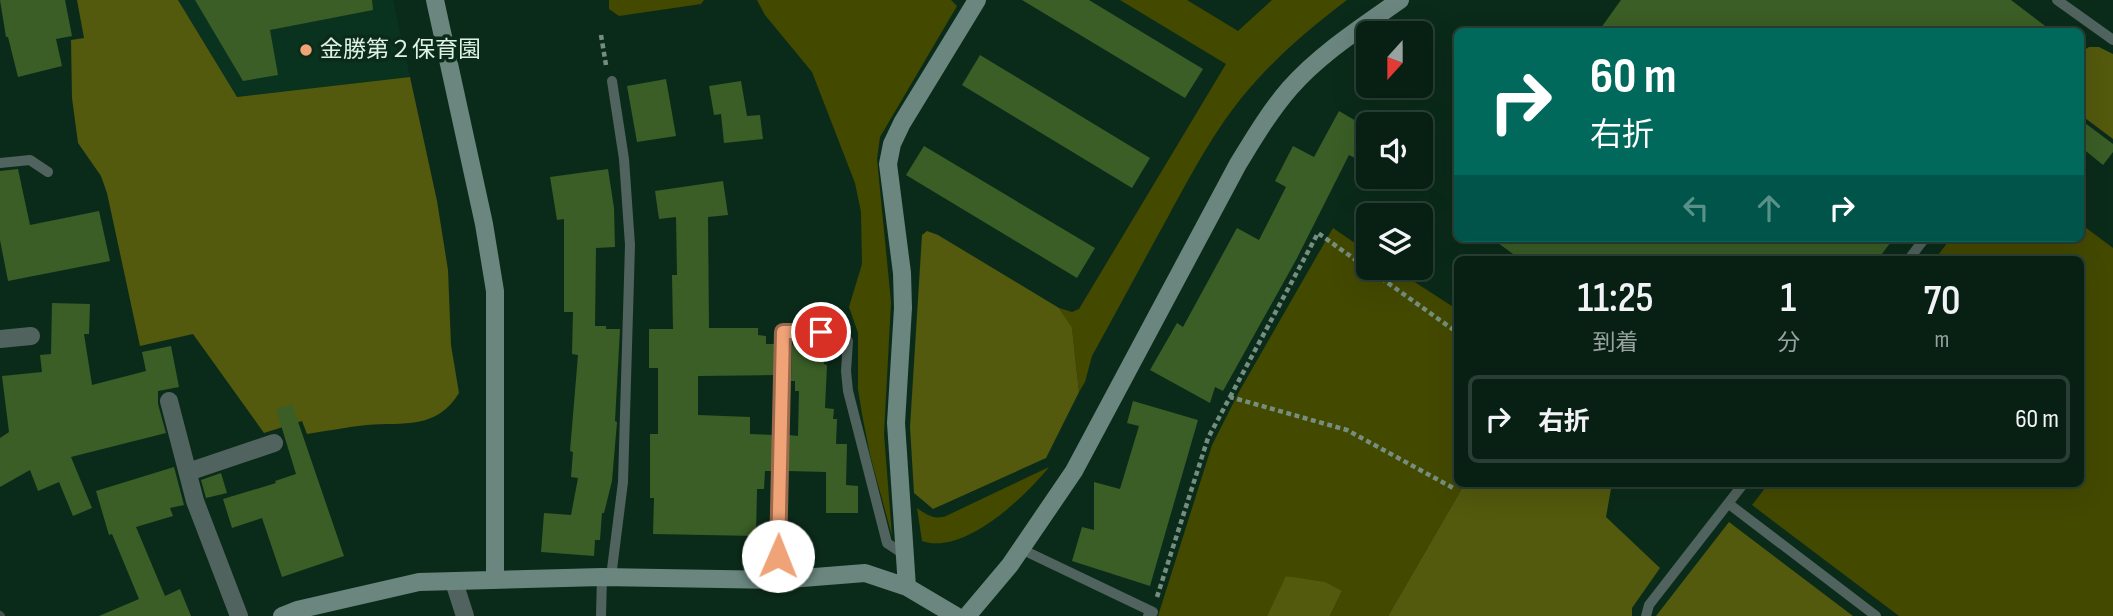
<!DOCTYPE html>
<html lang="ja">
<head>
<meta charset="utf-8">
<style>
  :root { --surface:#082014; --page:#11281d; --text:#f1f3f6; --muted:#98a3a0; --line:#293e34 }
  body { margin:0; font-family:"Sofia Sans Condensed","Noto Sans JP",sans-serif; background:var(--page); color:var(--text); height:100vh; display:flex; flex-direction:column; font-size:26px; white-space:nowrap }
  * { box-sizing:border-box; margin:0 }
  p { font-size:23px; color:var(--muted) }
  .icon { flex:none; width:38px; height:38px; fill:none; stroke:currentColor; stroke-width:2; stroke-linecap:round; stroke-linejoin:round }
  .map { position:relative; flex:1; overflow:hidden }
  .sheet { position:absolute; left:1454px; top:256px; width:630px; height:231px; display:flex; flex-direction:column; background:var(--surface); border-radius:10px; box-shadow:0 7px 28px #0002,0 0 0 2px var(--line) }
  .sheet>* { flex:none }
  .hud { position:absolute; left:1454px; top:28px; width:630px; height:214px; border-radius:10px; box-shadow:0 7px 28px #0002,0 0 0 2px var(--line); background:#00695c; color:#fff; overflow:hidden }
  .needle { width:46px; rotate:201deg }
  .tools { position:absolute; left:1356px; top:21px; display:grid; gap:14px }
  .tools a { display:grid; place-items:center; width:77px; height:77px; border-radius:10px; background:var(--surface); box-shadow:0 7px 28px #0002,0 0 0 2px var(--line); font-size:35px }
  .pin { position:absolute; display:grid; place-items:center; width:60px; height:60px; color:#fff; margin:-30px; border:4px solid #fff; border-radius:50%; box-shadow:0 2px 7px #0007 }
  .me { position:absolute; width:77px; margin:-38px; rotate:1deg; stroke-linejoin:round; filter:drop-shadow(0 0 5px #0008) }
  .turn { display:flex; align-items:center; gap:24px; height:147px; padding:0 21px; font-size:32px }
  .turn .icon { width:91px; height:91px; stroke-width:2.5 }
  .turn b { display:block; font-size:49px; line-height:60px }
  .lanes { display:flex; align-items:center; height:66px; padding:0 21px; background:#0003; justify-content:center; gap:35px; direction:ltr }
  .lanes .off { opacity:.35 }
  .eta { display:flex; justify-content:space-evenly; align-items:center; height:119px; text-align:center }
  .eta b { font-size:42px; font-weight:600; line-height:49px }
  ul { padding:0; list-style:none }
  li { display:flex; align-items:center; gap:21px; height:88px; margin:0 14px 10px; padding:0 7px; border:4px solid var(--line); border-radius:10px }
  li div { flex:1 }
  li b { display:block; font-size:26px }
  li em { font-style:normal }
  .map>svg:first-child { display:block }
  .built { fill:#09331e }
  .green { fill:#444900 }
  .forest { fill:#53590d }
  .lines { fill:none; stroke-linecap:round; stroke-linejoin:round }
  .stream { stroke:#45514e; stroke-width:8 }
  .building { fill:#3a5e26 }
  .path { stroke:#758e7f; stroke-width:4.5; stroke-dasharray:5 3.5; stroke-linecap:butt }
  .lane { stroke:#51635e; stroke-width:10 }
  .street { stroke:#51635e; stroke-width:18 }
  .secondary { stroke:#6a867f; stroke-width:18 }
  .route-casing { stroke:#9b6a4d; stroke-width:18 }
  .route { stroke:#efa377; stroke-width:12 }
  .poi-dot { fill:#efa377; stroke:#0b2b1a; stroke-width:2.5 }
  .labels { text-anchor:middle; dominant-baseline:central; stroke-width:7; stroke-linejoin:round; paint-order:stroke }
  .poi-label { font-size:23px; fill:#dff1e5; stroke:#0b2b1a; text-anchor:start }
</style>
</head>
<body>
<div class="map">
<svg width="2113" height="616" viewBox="0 0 2113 616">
  <rect width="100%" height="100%" fill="#0b2b1a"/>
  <path class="built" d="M178 0H393L410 77 237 97Z"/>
  <path class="green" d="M609 0H704L701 4 619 16 609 9Z
    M757 0H951L957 6 880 137 877 159 891 302 884 434 892 536 870 455 862 414 858 389V333L849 307 862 264 861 212 855 183 812 72 765 15Z
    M1120 0H1187L1238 31 1272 0H1347C1314 25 1284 50 1256 81 1220 120 1194 169 1169 215 1143 262 1118 309 1092 356L1085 382 1079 392 1072 329 1059 308 1072 312 1079 309 1226 64Z
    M2081 224 2113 248V616H1899L1752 505 1769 483H2081V259H1935L1951 238H2081Z
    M1333 228 1368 252V268H1393L1458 310V483H1465L1388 616H1330L1342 591 1287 576 1267 616H1158L1212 445 1240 390Z
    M1049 467C1026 496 964 556 922 541L917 508C927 515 934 520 946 516Z"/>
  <path class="forest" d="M77 0H178L237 97 410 77 437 201 448 270 451 345 459 393C436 430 404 422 367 425 347 427 327 431 307 434L302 421 264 433 193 334 140 346 107 193 101 176 78 143 72 98 71 40 84 38Z
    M2089 47H2099L2113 54V139L2081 115V52Z
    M927 231 938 235 1059 308 1072 328 1079 392 1046 458 933 509 914 493 910 427 922 235Z
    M1465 483H1612L1606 517 1660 568 1632 608V616H1388Z
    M1729 522 1853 616H1656Z
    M1286 576 1325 582 1342 591 1330 616H1267Z"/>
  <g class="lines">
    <path class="stream" d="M0 615 1 616"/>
  </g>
  <path class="building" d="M0 0H65L72 36 56 39 62 66 18 77 8 37H6Z
    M195 0H372L373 10 270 30 278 75 243 81Z
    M1022 0H1089L1203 69 1185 98Z
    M1621 0H2011L2053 32H1598Z
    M980 55 1150 158 1132 188 962 85Z
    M666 79 676 136 637 142 627 86Z
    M741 81 747 116 760 115 763 139 724 143 721 114 714 115 709 86Z
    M1339 111 1368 128V133L1355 158 1349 155 1296 260 1223 391 1215 387 1210 403 1150 370 1177 323 1183 327 1237 228 1259 240 1286 187 1275 181 1293 146 1314 157Z
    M2081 120 2113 144V152L2103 165 2081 147Z
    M924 146 1095 248 1077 278 906 175Z
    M18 169 30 225 99 211 110 261 8 281 0 240V171Z
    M608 169 614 208 615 247 596 248 595 326H606V329H620L615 421 617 422 612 481 604 513H602L600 540H595L594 556 541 552 544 513 571 515 578 478 571 477 573 452 570 451 578 355 572 354 573 312H564V219L557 220 550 177Z
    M723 181 728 215 708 217 709 328H758V335L766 336V344H776L775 375 698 376V415L750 417V434L773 435 772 471H765L764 489H757L756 536 653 534 654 498H650V434H658V368H649V329H673L672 275H677L676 217 659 219 655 191Z
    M1491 238H1894L1878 259H1520Z
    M52 303 90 304 89 334H84L92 385 146 371 142 352 171 346 179 387 158 391V404L166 433 71 457 92 508 73 516 59 482 38 491 30 470 0 487V438L9 432 2 376 42 372 40 355 51 354Z
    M792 345 825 347 824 364 827 365 825 408 834 409 833 419H837L836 444H847L846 485 858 486V513H826V472L788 471 789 435 798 436 799 391H795V381H791Z
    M1133 401 1198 420 1150 586 1072 561 1082 527 1094 530V482L1120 489 1139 426 1127 423Z
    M292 404 344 556 282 577 262 518 232 528 223 499 276 483 275 481 296 474 276 409Z
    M174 467 184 505 170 508 173 516 136 527 165 596 180 589 191 616H99L139 599 112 534 109 535 96 491Z
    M221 473 227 493 206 498 201 480Z"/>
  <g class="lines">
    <path class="path" d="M601 35 606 65
      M1230 397 1318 233 1458 333
      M1157 597 1208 438 1230 397 1347 430 1455 489"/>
    <path class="lane" d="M2057 0 2113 40
      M0 163 30 160 48 172
      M1909 259 1925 238
      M1729 504 1876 616
      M1021 549 1153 612 1148 616
      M611 577 623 482 630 245 624 159 612 81
      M777 580 784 332 841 333 848 341 846 371 848 391 887 543 905 555
      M601 616 602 577
      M1646 616 1649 605 1744 483"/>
    <path class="street" d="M0 339 31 336
      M169 401 195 501 239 616
      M188 472 274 443
      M454 582 465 616"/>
    <path class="secondary" d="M435 0 484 224 495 291V579
      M907 587 896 423 903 308 902 273 888 164 892 144 902 123 977 0
      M282 616 297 610 419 582 602 577 777 580 865 573 907 587 956 616
      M967 616 1010 565 1074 471 1238 164C1254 138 1270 111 1290 88 1321 53 1362 27 1400 0"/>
  </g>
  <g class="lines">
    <defs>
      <path id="route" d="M778 556 783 332H821"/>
    </defs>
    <use href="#route" class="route-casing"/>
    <use href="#route" class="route"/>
  </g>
  <circle class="poi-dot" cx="306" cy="50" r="7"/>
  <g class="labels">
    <g class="poi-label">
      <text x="320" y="50">金勝第２保育園</text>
    </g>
  </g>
</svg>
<div class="tools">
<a><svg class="needle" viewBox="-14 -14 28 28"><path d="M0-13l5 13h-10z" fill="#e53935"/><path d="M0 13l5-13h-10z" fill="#98a3a0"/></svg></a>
<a><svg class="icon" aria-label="sound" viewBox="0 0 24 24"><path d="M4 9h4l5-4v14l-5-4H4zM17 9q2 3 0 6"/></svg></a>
<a><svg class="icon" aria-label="layers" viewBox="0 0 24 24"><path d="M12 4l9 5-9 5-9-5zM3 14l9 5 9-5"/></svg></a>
</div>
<div class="pin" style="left:821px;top:332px;background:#d93025"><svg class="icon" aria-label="arrive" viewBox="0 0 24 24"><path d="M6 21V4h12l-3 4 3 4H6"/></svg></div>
<svg class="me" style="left:778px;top:556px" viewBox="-20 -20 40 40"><circle r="19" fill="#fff"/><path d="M0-13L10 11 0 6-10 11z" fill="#efa377"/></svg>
<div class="hud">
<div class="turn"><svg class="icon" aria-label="right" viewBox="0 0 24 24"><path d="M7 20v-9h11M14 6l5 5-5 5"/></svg><div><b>60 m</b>右折</div></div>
<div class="lanes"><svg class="icon off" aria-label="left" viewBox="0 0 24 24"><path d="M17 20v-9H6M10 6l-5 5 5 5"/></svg><svg class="icon off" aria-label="ahead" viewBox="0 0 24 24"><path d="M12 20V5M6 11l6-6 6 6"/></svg><svg class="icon" aria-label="right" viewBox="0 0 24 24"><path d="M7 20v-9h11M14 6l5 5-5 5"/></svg></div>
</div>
<section class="sheet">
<div class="eta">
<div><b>11:25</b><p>到着</p></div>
<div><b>1</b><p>分</p></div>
<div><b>70</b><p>m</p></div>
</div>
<ul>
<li><svg class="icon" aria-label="right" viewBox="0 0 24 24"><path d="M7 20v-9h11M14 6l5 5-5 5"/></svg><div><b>右折</b></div><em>60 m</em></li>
</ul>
</section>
</div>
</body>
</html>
